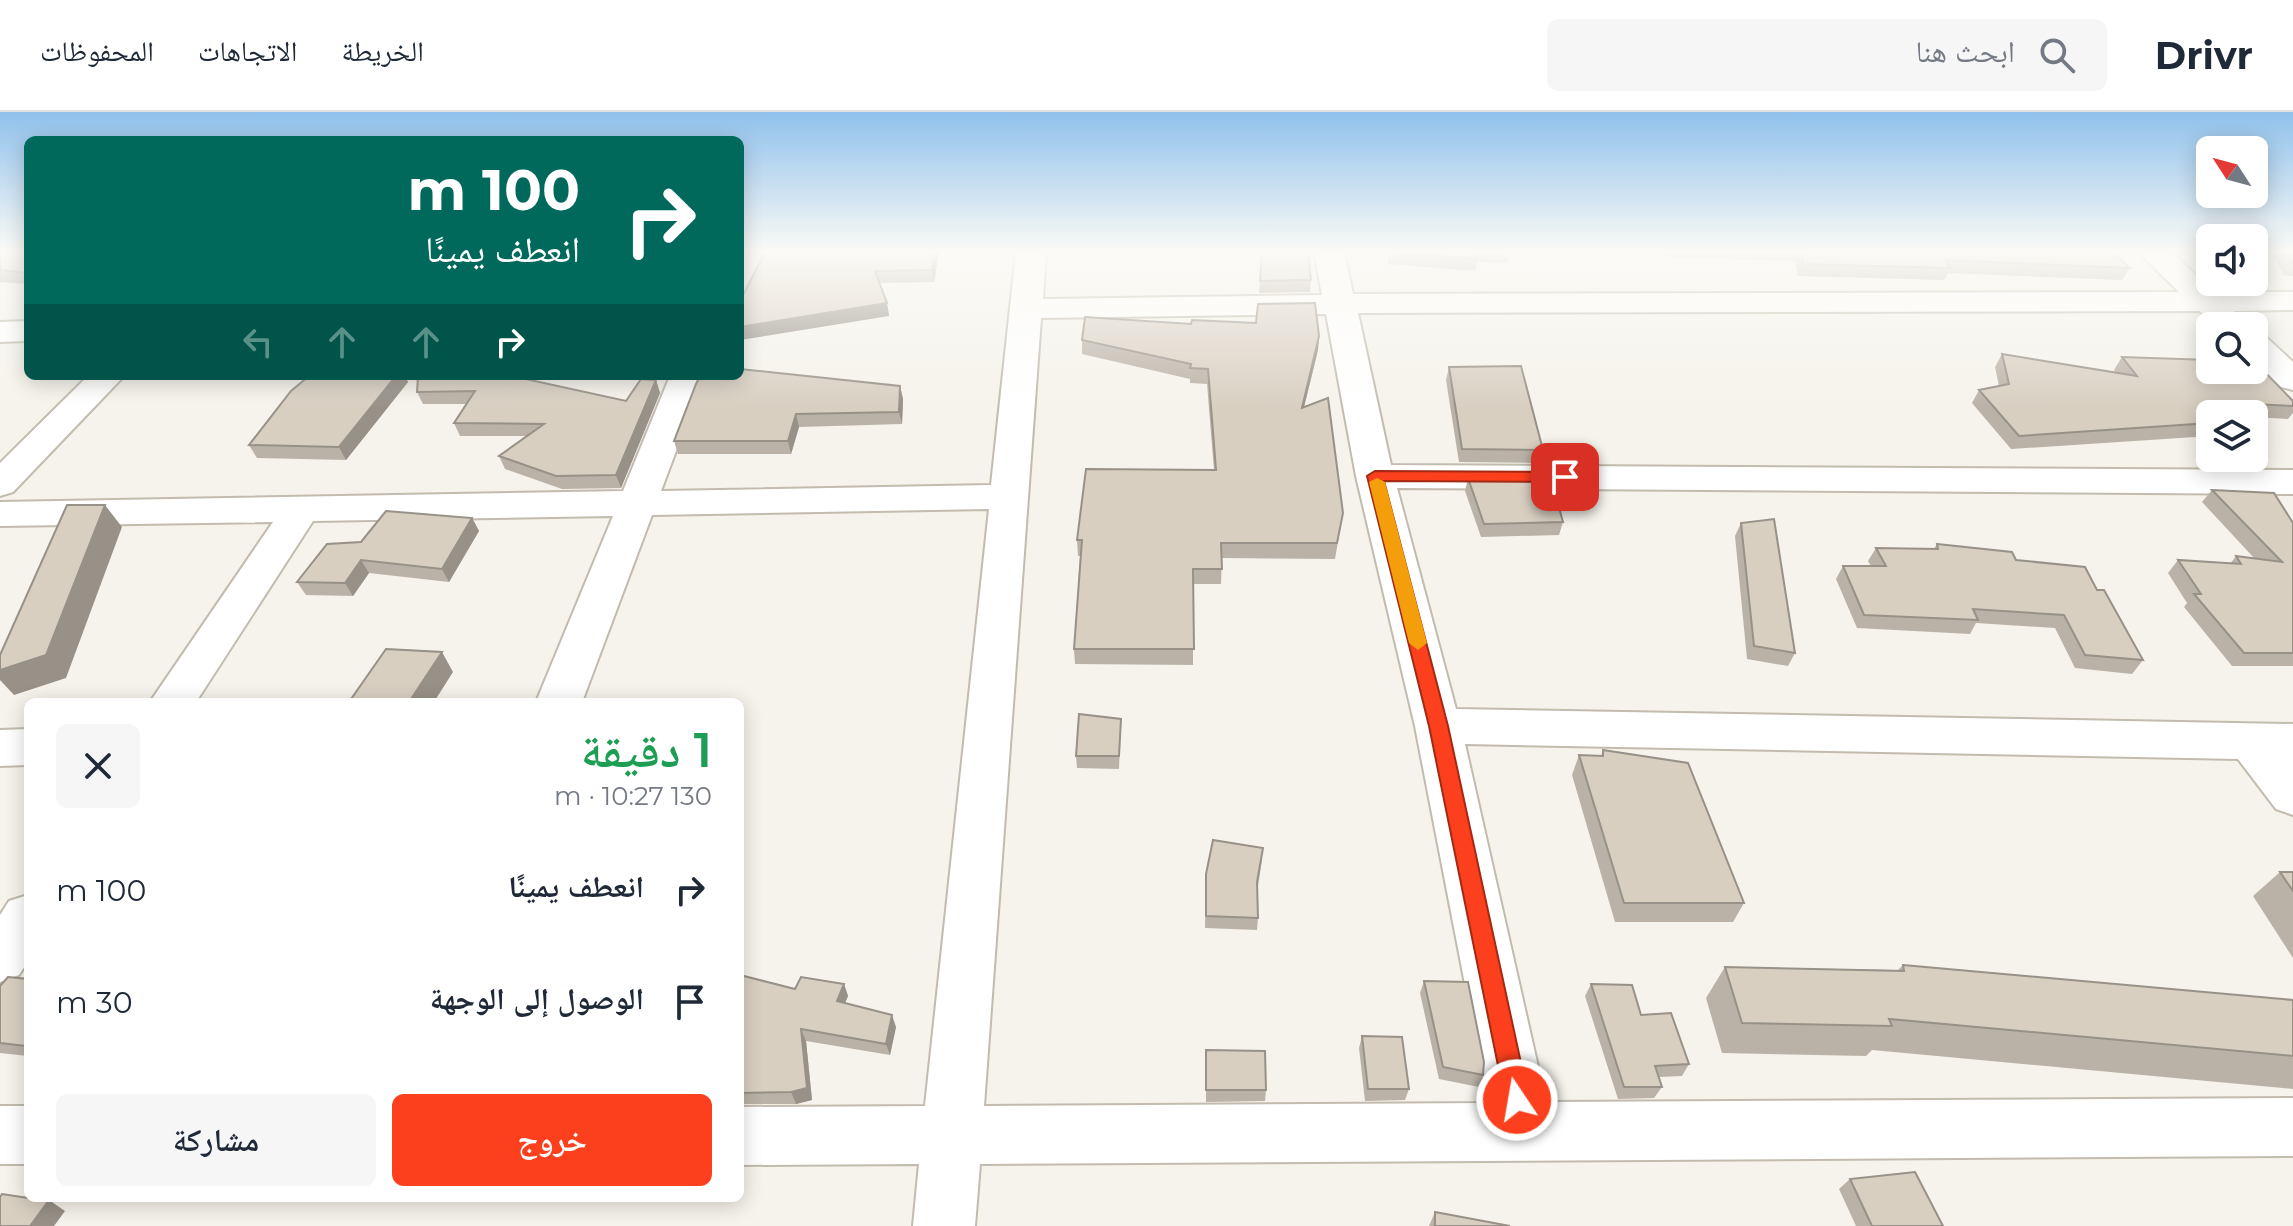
<!DOCTYPE html>
<html lang="ar">
<head>
<meta charset="utf-8">
<style>
  :root { --surface:#fff; --page:#f6f6f7; --text:#1f2937; --muted:#747a83; --line:#e0e1e3; --accent:#fc3f1d }
  body { margin:0; font-family:Montserrat,"Noto Naskh Arabic",sans-serif; background:var(--page); color:var(--text); direction:rtl; height:100vh; display:flex; flex-direction:column; font-size:30px; white-space:nowrap }
  * { box-sizing:border-box; margin:0 }
  p { font-size:26px; color:var(--muted) }
  .icon { flex:none; width:44px; height:44px; fill:none; stroke:currentColor; stroke-width:2; stroke-linecap:round; stroke-linejoin:round }
  .map { position:relative; flex:1; overflow:hidden; direction:ltr }
  .panel { position:absolute; left:24px; top:586px; width:720px; height:504px; display:flex; flex-direction:column; background:var(--surface); border-radius:12px; box-shadow:0 4px 20px #0003; direction:rtl }
  .panel>* { flex:none }
  .hud { position:absolute; left:24px; top:24px; width:720px; height:244px; border-radius:12px; box-shadow:0 4px 20px #0003; direction:rtl; background:#00695c; color:#fff; overflow:hidden }
  .needle { width:52px; rotate:306deg }
  .controls { position:absolute; left:2196px; top:24px; display:grid; gap:16px }
  .controls a { display:grid; place-items:center; width:72px; height:72px; border-radius:12px; background:var(--surface); box-shadow:0 4px 20px #0003; font-size:40px }
  .pin { position:absolute; display:grid; place-items:center; width:68px; height:68px; color:#fff; margin:-34px; border-radius:16px; box-shadow:0 4px 12px #0006 }
  .me { position:absolute; width:88px; margin:-44px; rotate:348deg; stroke-linejoin:round; filter:drop-shadow(0 0 6px #0008) }
  .turn { display:flex; align-items:center; gap:28px; height:168px; padding:0 32px; font-size:36px }
  .turn .icon { width:104px; height:104px; stroke-width:2.5 }
  .turn b { display:block; font-size:56px; line-height:68px }
  .lanes { display:flex; align-items:center; height:76px; padding:0 32px; background:#0003; justify-content:center; gap:40px; direction:ltr }
  .lanes .off { opacity:.35 }
  .round { display:grid; place-items:center; flex:none; width:84px; height:84px; border-radius:12px; background:var(--page) }
  .summary { display:flex; align-items:center; justify-content:space-between; height:136px; padding:0 32px }
  h1 { font-size:48px; font-weight:600; line-height:60px; color:#1e9e55 }
  .cta { display:flex; gap:16px; margin-top:auto; padding:16px 32px }
  .cta a { flex:1; height:92px; border-radius:12px; background:var(--accent); color:#fff; font-size:32px; font-weight:600; line-height:92px; text-align:center }
  .cta a+a { background:var(--page); color:var(--text) }
  ul { padding:0; list-style:none }
  li { display:flex; align-items:center; gap:24px; height:112px; padding:0 32px }
  li div { flex:1 }
  li b { display:block; font-size:30px }
  li em { font-style:normal }
  header { display:flex; align-items:center; gap:48px; box-sizing:border-box; height:112px; padding:0 40px; background:var(--surface); border-bottom:2px solid var(--line) }
  header strong { font-size:38px }
  nav { display:flex; gap:44px; margin-inline-start:auto; font-size:28px }
  .search { width:560px; height:72px; background:var(--page); display:flex; align-items:center; gap:20px; box-sizing:border-box; padding:0 28px; border-radius:12px; color:var(--muted); font-size:30px }
  .map>svg:first-child { display:block }
  .lines { fill:none; stroke-linecap:round; stroke-linejoin:round }
  .minor-casing { stroke:#c2bbae; stroke-width:4 }
  .minor { fill:#fff; fill-rule:evenodd }
  .wall { fill:#bab2a6 }
  .shaded-wall { fill:#979187 }
  .building { fill:#d8cfc1; stroke:#979187; stroke-width:2 }
  .route { fill:#fc3f1d; stroke:#a42913; stroke-width:2 }
  .slow { fill:#f59e0b }
</style>
</head>
<body>
<header>
<strong>Drivr</strong>
<div class="search"><svg class="icon" aria-label="search" viewBox="0 0 24 24"><circle cx="10" cy="10" r="6"/><path d="M15 15l6 6"/></svg>ابحث هنا</div>
<nav><a>الخريطة</a><a>الاتجاهات</a><a>المحفوظات</a></nav>
</header>
<div class="map">
<svg width="2293" height="1114" viewBox="0 0 2293 1114">
  <rect width="100%" height="100%" fill="#f6f3ec"/>
  <g class="lines">
    <defs>
      <path id="minor" d="M1016 140H1046L1043 187 1322 183 1314 140H1344L1353 182 2179 180 2138 140H2171L2215 180H2293V198L2234 199 2229 206C2216 209 2209 208 2199 199L1358 201 1391 353 2293 358V382L1397 376 1456 597 2293 612V703L2276 697 2238 647 1465 632 1546 990 2293 986V1044L980 1052 975 1114H913L919 1052 740 1053V995L925 994 989 397 652 403 582 590H536L613 404 313 409 196 590H150L273 410 0 414V390L623 379 670 264H704L661 379 991 373ZM1326 202 1356 364 1415 614 1488 991 984 994 1041 206Z
        M28 209V229L0 230V210Z
        M2254 222 2266 225 2293 250V278L2281 275 2254 250Z
        M88 264H124L13 380 0 384V351Z
        M28 617V653L0 654V618Z
        M28 783V849L19 863 0 870V803L9 789Z
        M0 994H28V1052H0Z"/>
    </defs>
    <use href="#minor" class="minor-casing"/>
    <use href="#minor" class="minor"/>
  </g>
  <path class="wall" d="M0 140H28V172L0 170Z
    M939 140 934 170 879 171 887 191 889 204 740 189Z
    M1262 140 1311 168 1310 180 1259 181Z
    M1388 140H1510L1507 151 1477 150 1475 159 1388 152Z
    M1665 140H2113L2130 156 2122 168 1948 161 1944 168 1798 164 1795 149 1666 145Z
    M2271 140H2293V164L2284 163Z
    M1319 224 1318 238 1304 295 1343 401 1335 447 1222 446 1221 472H1193V553L1075 552 1074 537 1080 444H1078L1077 428 1214 358 1207 272 1190 271V267L1082 242V228Z
    M2002 242 2116 261 2114 258 2122 245 2293 289V301L2288 307 2254 305V302H2210V324L2011 337 1972 291 1979 278 1999 274 1995 255Z
    M1449 255 1543 338 1540 351 1459 350 1446 268Z
    M309 264H405L408 270 346 348 257 346 249 333Z
    M418 264 626 289 656 268 660 281 621 376 562 377 505 357 499 344 526 324H460L454 311 466 292H423L417 280Z
    M900 274 903 287 902 312 799 315 791 342H678L674 329Z
    M1468 366 1563 410 1559 423 1481 425 1465 379Z
    M2212 378 2293 411V554H2232L2184 495 2187 491 2168 461 2178 448 2230 452 2236 444 2255 447 2202 390Z
    M472 406 479 419 449 470 369 461 353 484 306 483 297 470 361 430Z
    M1741 411 1795 541 1788 554 1747 547 1735 424Z
    M1937 432 2016 448 2097 478 2143 548 2132 562 2075 556 2055 516 1976 511 1970 522 1857 516 1836 467 1843 454H1871L1868 449 1876 436 1934 437Z
    M1121 607 1119 657 1077 656 1076 644Z
    M1603 638 1744 791 1733 810H1615L1572 663 1579 643 1601 644Z
    M1262 748 1258 774V806L1257 818 1205 816 1206 762Z
    M2280 760H2293V846L2253 784Z
    M1903 853 2293 888V977L1872 938 1866 944 1722 941 1706 886 1725 855 1898 858Z
    M740 863 795 877 844 872 848 884 845 891 896 915 890 943 806 929 812 988 796 992H740Z
    M28 867V944L0 941V874Z
    M1424 869 1483 963 1479 975 1439 967 1420 881Z
    M1591 872 1641 903 1689 952 1682 964 1659 965 1662 975 1654 986 1618 987 1585 884Z
    M1362 924 1409 977 1405 988 1365 989 1359 936Z
    M1206 938 1266 978 1265 989 1206 990Z
    M1850 1067 1943 1114H1856L1839 1077Z
    M1435 1100 1510 1114H1429Z"/>
  <path class="shaded-wall" d="M935 140H939L934 170 932 158Z
    M887 191 889 204 740 228V215Z
    M1319 224 1318 238 1300 311 1302 296Z
    M396 264H405L408 270 346 348 339 335Z
    M656 268 660 281 621 376 616 363Z
    M900 274 903 287 902 312 899 300Z
    M796 302 799 315 791 342 788 329Z
    M105 393 122 415 66 566 14 583 0 568V558Z
    M472 406 479 419 449 470 442 457Z
    M361 448 369 461 353 484 345 471Z
    M442 540 453 560 434 590H409Z
    M844 872 848 884 841 900 837 889Z
    M892 903 896 915 890 943 886 932Z
    M801 917 806 929 812 988 796 992 791 980Z
    M49 1088 65 1099 54 1114H30Z"/>
  <path class="building" d="M0 140H28V161L0 158Z
    M765 140H935L932 158 875 159 887 191 740 215V189Z
    M1262 140H1308L1311 168 1260 169Z
    M1390 140H1475L1477 147Z
    M1801 140H2113L2130 156 1945 148 1950 156 1803 152Z
    M2286 140H2293V151H2292Z
    M1315 191 1319 224 1302 296 1328 286 1343 401 1337 431H1221L1222 457H1193L1194 537H1074L1082 428H1077L1086 357 1216 358 1208 257 1190 256 1191 252 1082 228 1085 205 1191 212 1192 208 1256 211 1258 192Z
    M2002 242 2137 264 2122 245 2210 248V258H2254L2255 250 2293 289V294L2230 291 2244 302H2210V311L2019 324 1979 278 2009 272Z
    M1521 254 1543 338 1462 337 1449 255Z
    M740 257 900 274 899 300 796 302 788 329H674L696 272 700 264H740Z
    M309 264H396L339 335 249 333 291 279Z
    M418 264H512L626 289 641 267 656 268 616 363 556 364 499 344 544 312 454 311 475 279 417 280Z
    M1468 366 1551 367 1563 410 1484 412Z
    M2212 378 2274 381 2293 411V541H2244L2194 482H2201L2178 448 2241 452 2236 444 2282 450Z
    M67 393H105L46 543 0 558V543Z
    M386 399 472 406 442 457 361 448 345 471 297 470 327 432 361 430Z
    M1774 407 1795 541 1754 534 1741 411Z
    M1937 432 2012 440 2016 448 2085 455 2097 478H2104L2143 548 2085 543 2064 503 1973 497 1978 508 1864 503 1843 454H1886L1876 436 1938 437Z
    M386 537 442 540 409 590H349Z
    M1079 602 1121 607 1119 644H1076Z
    M1603 638 1688 651 1744 791H1624L1579 643 1603 644Z
    M1213 728 1263 736 1257 770 1258 806 1206 804V762Z
    M2280 760H2293V779Z
    M1903 853 2293 888V944L1889 907 1892 914 1742 911 1725 855 1904 859Z
    M740 863 795 877 801 865 844 872 837 889 892 903 886 932 801 917 807 976 791 980 740 981Z
    M8 865 28 867V931L26 934 0 931V874Z
    M1424 869 1468 870 1484 950 1483 963 1443 955Z
    M1591 872 1632 873 1641 903 1671 901 1689 952 1655 954 1662 975H1624Z
    M1362 924 1402 925 1409 977H1368Z
    M1206 938 1265 939 1266 978H1206Z
    M1915 1060 1943 1114H1872L1850 1067Z
    M2 1082 28 1086 49 1088 30 1114H0V1085Z
    M1435 1100 1510 1114H1435Z"/>
  <linearGradient id="sky" x2="0" y2="1"><stop stop-color="#8fc1ec"/><stop offset="0.47" stop-color="#fbfaf6"/><stop offset="1" stop-color="#fbfaf6" stop-opacity="0"/></linearGradient>
  <rect width="2293" height="296" fill="url(#sky)"/>
  <path class="route" d="M1375 359 1565 360 1573 365 1565 370 1384 369 1448 614 1529 988 1525 996 1517 999 1508 996 1505 988 1429 614 1367 364Z"/>
  <path class="slow" d="M1377 366 1385 370 1427 531 1418 538 1409 531 1369 370Z"/>
</svg>
<div class="controls">
<a><svg class="needle" viewBox="-14 -14 28 28"><path d="M0-13l5 13h-10z" fill="#e53935"/><path d="M0 13l5-13h-10z" fill="#747a83"/></svg></a>
<a><svg class="icon" aria-label="sound" viewBox="0 0 24 24"><path d="M4 9h4l5-4v14l-5-4H4zM17 9q2 3 0 6"/></svg></a>
<a><svg class="icon" aria-label="search" viewBox="0 0 24 24"><circle cx="10" cy="10" r="6"/><path d="M15 15l6 6"/></svg></a>
<a><svg class="icon" aria-label="layers" viewBox="0 0 24 24"><path d="M12 4l9 5-9 5-9-5zM3 14l9 5 9-5"/></svg></a>
</div>
<div class="pin" style="left:1565px;top:365px;background:#d93025"><svg class="icon" aria-label="arrive" viewBox="0 0 24 24"><path d="M6 21V4h12l-3 4 3 4H6"/></svg></div>
<svg class="me" style="left:1517px;top:988px" viewBox="-20 -20 40 40"><circle r="17" fill="#fc3f1d" stroke="#fff" stroke-width="3"/><path d="M0-11L8 9 0 5-8 9z" fill="#fff"/></svg>
<div class="hud">
<div class="turn"><svg class="icon" aria-label="right" viewBox="0 0 24 24"><path d="M7 20v-9h11M14 6l5 5-5 5"/></svg><div><b>100 m</b>انعطف يمينًا</div></div>
<div class="lanes"><svg class="icon off" aria-label="left" viewBox="0 0 24 24"><path d="M17 20v-9H6M10 6l-5 5 5 5"/></svg><svg class="icon off" aria-label="ahead" viewBox="0 0 24 24"><path d="M12 20V5M6 11l6-6 6 6"/></svg><svg class="icon off" aria-label="ahead" viewBox="0 0 24 24"><path d="M12 20V5M6 11l6-6 6 6"/></svg><svg class="icon" aria-label="right" viewBox="0 0 24 24"><path d="M7 20v-9h11M14 6l5 5-5 5"/></svg></div>
</div>
<section class="panel">
<div class="summary"><div><h1>1 دقيقة</h1><p>130 m · 10:27</p></div><a class="round"><svg class="icon" aria-label="close" viewBox="0 0 24 24"><path d="M6 6l12 12M18 6L6 18"/></svg></a></div>
<ul>
<li><svg class="icon" aria-label="right" viewBox="0 0 24 24"><path d="M7 20v-9h11M14 6l5 5-5 5"/></svg><div><b>انعطف يمينًا</b></div><em>100 m</em></li>
<li><svg class="icon" aria-label="arrive" viewBox="0 0 24 24"><path d="M6 21V4h12l-3 4 3 4H6"/></svg><div><b>الوصول إلى الوجهة</b></div><em>30 m</em></li>
</ul>
<div class="cta"><a>خروج</a><a>مشاركة</a></div>
</section>
</div>
</body>
</html>
